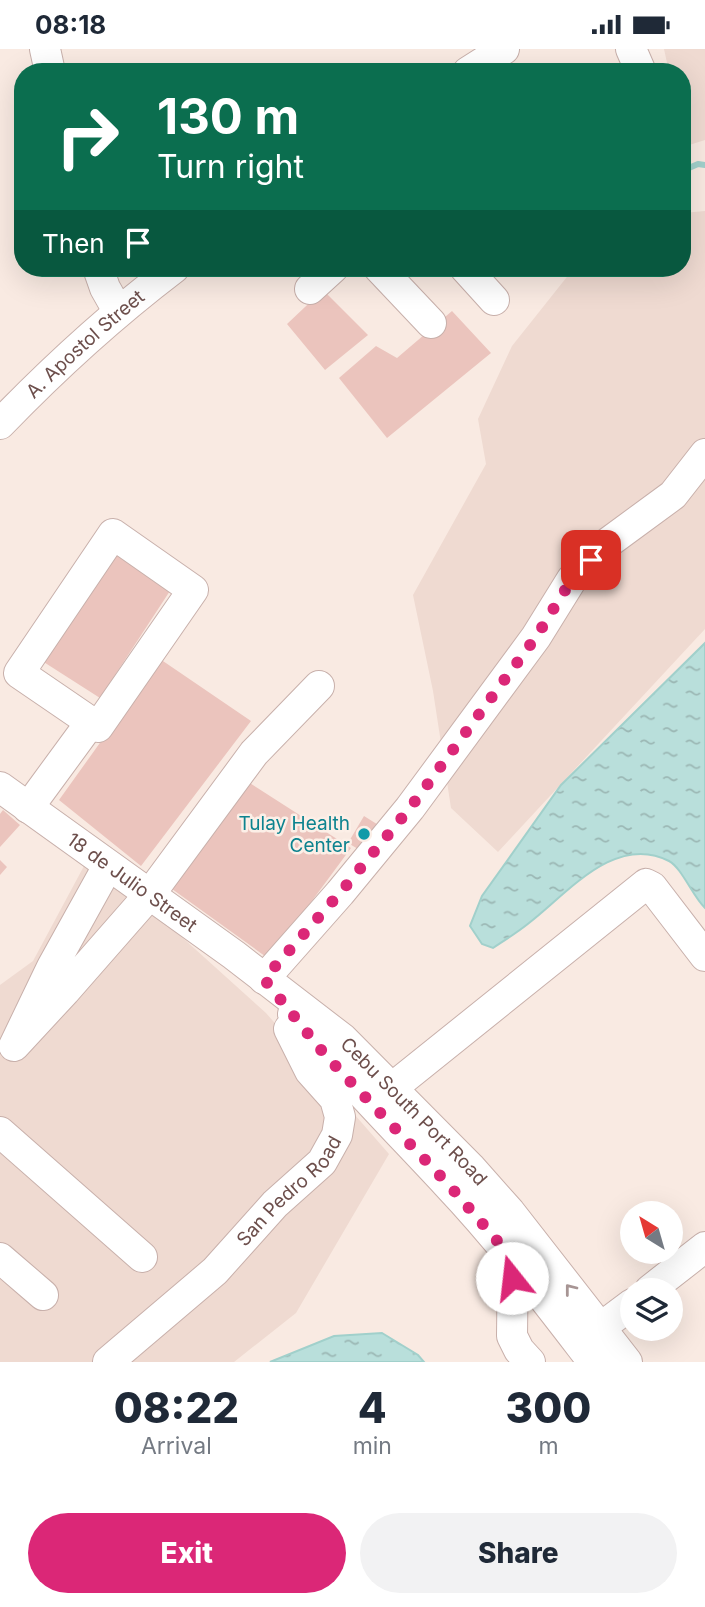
<!DOCTYPE html>
<html lang="en">
<head>
<meta charset="utf-8">
<style>
  :root { --surface:#fff; --page:#f2f2f3; --text:#1f2937; --muted:#747a83; --accent:#db2777 }
  body { margin:0; font-family:Inter,sans-serif; background:var(--page); color:var(--text); height:100vh; display:flex; flex-direction:column; font-size:26px; white-space:nowrap }
  * { box-sizing:border-box; margin:0 }
  p { font-size:23px; color:var(--muted) }
  .icon { flex:none; width:38px; height:38px; fill:none; stroke:currentColor; stroke-width:2; stroke-linecap:round; stroke-linejoin:round }
  .map { position:relative; height:1313px; overflow:hidden }
  .panel { display:flex; flex-direction:column; background:var(--surface); flex:1 }
  .panel>* { flex:none }
  .guide { position:absolute; left:14px; top:14px; width:677px; height:214px; border-radius:28px; box-shadow:0 7px 28px #0002; background:#0b6e4f; color:#fff; overflow:hidden }
  .needle { width:46px; rotate:323deg }
  .tools { position:absolute; left:620px; top:1152px; display:grid; gap:14px }
  .tools a { display:grid; place-items:center; width:63px; height:63px; border-radius:50%; background:var(--surface); box-shadow:0 7px 28px #0002; font-size:35px }
  .pin { position:absolute; display:grid; place-items:center; width:60px; height:60px; color:#fff; margin:-30px; border-radius:14px; box-shadow:0 4px 10px #0006 }
  .me { position:absolute; width:77px; margin:-38px; rotate:344deg; stroke-linejoin:round; filter:drop-shadow(0 0 5px #0008) }
  .turn { display:flex; align-items:center; gap:24px; height:147px; padding:0 28px; font-size:32px }
  .turn .icon { width:91px; height:91px; stroke-width:2.5 }
  .turn b { display:block; font-size:49px; line-height:60px }
  .then { display:flex; align-items:center; height:66px; padding:0 28px; background:#0003; gap:14px; font-size:26px }
  .eta { display:flex; justify-content:space-evenly; align-items:center; height:119px; text-align:center }
  .eta b { font-size:42px; font-weight:800; line-height:49px }
  .action { display:flex; gap:14px; margin-top:auto; padding:14px 28px }
  .action a { flex:1; height:80px; border-radius:42px; background:var(--accent); color:#fff; font-size:28px; font-weight:800; line-height:80px; text-align:center }
  .action a+a { background:var(--page); color:var(--text) }
  .status { display:flex; justify-content:space-between; align-items:center; height:49px; padding:0 35px; background:var(--surface); direction:ltr }
  .status svg { height:19px; fill:currentColor }
  .map>svg:first-child { display:block }
  .residential { fill:#efdad1 }
  .water { fill:url(#water-ripples); stroke:#a1d0cb; stroke-width:2 }
  .lines { fill:none; stroke-linecap:round; stroke-linejoin:round }
  .stream { stroke:#a1d0cb; stroke-width:6 }
  .building { fill:#ebc4bd }
  .minor-casing { stroke:#c8b0ab; stroke-width:32 }
  .minor { stroke:#fff; stroke-width:30 }
  .oneway { stroke:#a79594 }
  .route { stroke:#db2777; stroke-width:12; stroke-dasharray:0 21.6 }
  .culture-dot { fill:#0f9aa8; stroke:#fcefe7; stroke-width:2.5 }
  .labels { text-anchor:middle; dominant-baseline:central; stroke-width:5; stroke-linejoin:round; paint-order:stroke }
  .street-label { font-size:19px; fill:#6d4f4c; stroke:#fcefe7 }
  .culture-label { font-size:19px; fill:#0d838f; stroke:#fcefe7; text-anchor:end }
</style>
</head>
<body>
<div class="status"><b>08:18</b><svg viewBox="0 0 49 12"><path d="M0 12V9h3v3zM5 12V6h3v6zM10 12V3h3v9zM15 12V0h3v12zM26 1h20v11H26zM47 4h2v5h-2z"/></svg></div>
<div class="map">
<svg width="705" height="1313" viewBox="0 0 705 1313">
  <defs>
    <pattern id="water-ripples" width="26" height="14" patternUnits="userSpaceOnUse" patternTransform="scale(1.75)"><rect width="26" height="14" fill="#b9dfdb"/><path d="M2 4q2-2 4 0t4 0M15 11q2-2 4 0t4 0" fill="none" stroke="#9bb7b4"/></pattern>
  </defs>
  <rect width="100%" height="100%" fill="#f9eae2"/>
  <path class="residential" d="M664 0H705V91L683 98 682 23H669Z
    M705 162V580L498 803 451 759 433 642 413 546 486 415 478 370 512 297 574 219H682L683 164Z
    M84 817 164 872 266 964 389 1105 296 1264 234 1313H0V936L33 912Z"/>
  <path class="water" d="M705 594V859C693 848 682 819 669 812 615 784 567 845 529 874 518 883 505 891 493 899L482 895 470 877 482 847 561 736Z
    M382 1284 418 1306 424 1313H270L334 1287Z"/>
  <g class="lines">
    <path class="stream" d="M682 122 698 115 705 116"/>
  </g>
  <path class="building" d="M323 241 368 286 325 321 287 275Z
    M452 262 491 304 387 389 339 329 376 297 397 309Z
    M120 486 181 525 100 649 39 610Z
    M160 610 251 672 141 817 59 751Z
    M245 731 351 799 269 910 172 840Z
    M3 761 20 776 0 798V765Z
    M364 767 380 777 363 803 348 794Z
    M0 811 7 818 0 826Z"/>
  <g class="lines">
    <defs>
      <g id="minor">
        <path d="M45 0 50 23"/>
        <path d="M631 0 641 23"/>
        <path d="M468 23 504 0"/>
        <path d="M98 219 105 239 118 262"/>
        <path d="M379 219 431 274"/>
        <path d="M465 219 494 251"/>
        <path d="M310 240 333 219"/>
        <path id="s1" d="M0 375C55 318 111 267 174 219"/>
        <path d="M113 485 193 541 98 678 19 624Z"/>
        <path id="s2" d="M0 738 234 906 343 990 470 1118 510 1163 627 1313"/>
        <path d="M28 759 91 673"/>
        <path d="M108 817 52 918 14 997 65 942 150 845 254 704 319 637"/>
        <path d="M264 930 340 844 410 759 536 588 572 530 609 493 673 446 705 405"/>
        <path d="M293 965C341 1025 395 1079 447 1135 500 1191 546 1252 593 1313"/>
        <path d="M392 1039 646 835 652 838 705 907"/>
        <path d="M0 1083 142 1208"/>
        <path d="M513 1202 512 1287 519 1301 530 1313"/>
        <path d="M0 1209 43 1246"/>
        <path d="M650 1241 705 1198"/>
        <path d="M600 1279 632 1255"/>
        <path id="s3" d="M108 1313 215 1222 275 1155 322 1113 337 1086 340 1068 335 1050 310 1022 289 980"/>
      </g>
    </defs>
    <use href="#minor" class="minor-casing"/>
    <use href="#minor" class="minor"/>
  </g>
  <defs><path id="oneway-chevron" d="M-2-3.5L2.5 0L-2 3.5" fill="none" stroke-width="1.6" stroke-linecap="round" stroke-linejoin="round" transform="scale(1.75)"/></defs>
  <use class="oneway" href="#oneway-chevron" transform="translate(570 1240) rotate(-128)"/>
  <g class="lines">
    <path class="route" d="M512 1229V1209L449 1136 326 1007 264 930 340 844 410 759 536 588 572 530 591 511"/>
  </g>
  <circle class="culture-dot" cx="364" cy="785" r="7"/>
  <g class="labels">
    <g class="street-label">
      <text stroke="none"><textPath href="#s1" startOffset="117">A. Apostol Street</textPath></text>
      <text stroke="none"><textPath href="#s2" startOffset="163">18 de Julio Street</textPath></text>
      <text stroke="none"><textPath href="#s2" startOffset="527">Cebu South Port Road</textPath></text>
      <text stroke="none"><textPath href="#s3" startOffset="250">San Pedro Road</textPath></text>
    </g>
    <g class="culture-label">
      <text x="350" y="774">Tulay Health<tspan x="350" dy="22">Center</tspan></text>
    </g>
  </g>
</svg>
<div class="tools">
<a><svg class="needle" viewBox="-14 -14 28 28"><path d="M0-13l5 13h-10z" fill="#e53935"/><path d="M0 13l5-13h-10z" fill="#747a83"/></svg></a>
<a><svg class="icon" aria-label="layers" viewBox="0 0 24 24"><path d="M12 4l9 5-9 5-9-5zM3 14l9 5 9-5"/></svg></a>
</div>
<div class="pin" style="left:591px;top:511px;background:#d93025"><svg class="icon" aria-label="arrive" viewBox="0 0 24 24"><path d="M6 21V4h12l-3 4 3 4H6"/></svg></div>
<svg class="me" style="left:512px;top:1229px" viewBox="-20 -20 40 40"><circle r="19" fill="#fff"/><path d="M0-13L10 11 0 6-10 11z" fill="#db2777"/></svg>
<div class="guide">
<div class="turn"><svg class="icon" aria-label="right" viewBox="0 0 24 24"><path d="M7 20v-9h11M14 6l5 5-5 5"/></svg><div><b>130 m</b>Turn right</div></div>
<div class="then">Then<svg class="icon" aria-label="arrive" viewBox="0 0 24 24"><path d="M6 21V4h12l-3 4 3 4H6"/></svg></div>
</div>
</div>
<section class="panel">
<div class="eta">
<div><b>08:22</b><p>Arrival</p></div>
<div><b>4</b><p>min</p></div>
<div><b>300</b><p>m</p></div>
</div>
<div class="action"><a>Exit</a><a>Share</a></div>
</section>
</body>
</html>
